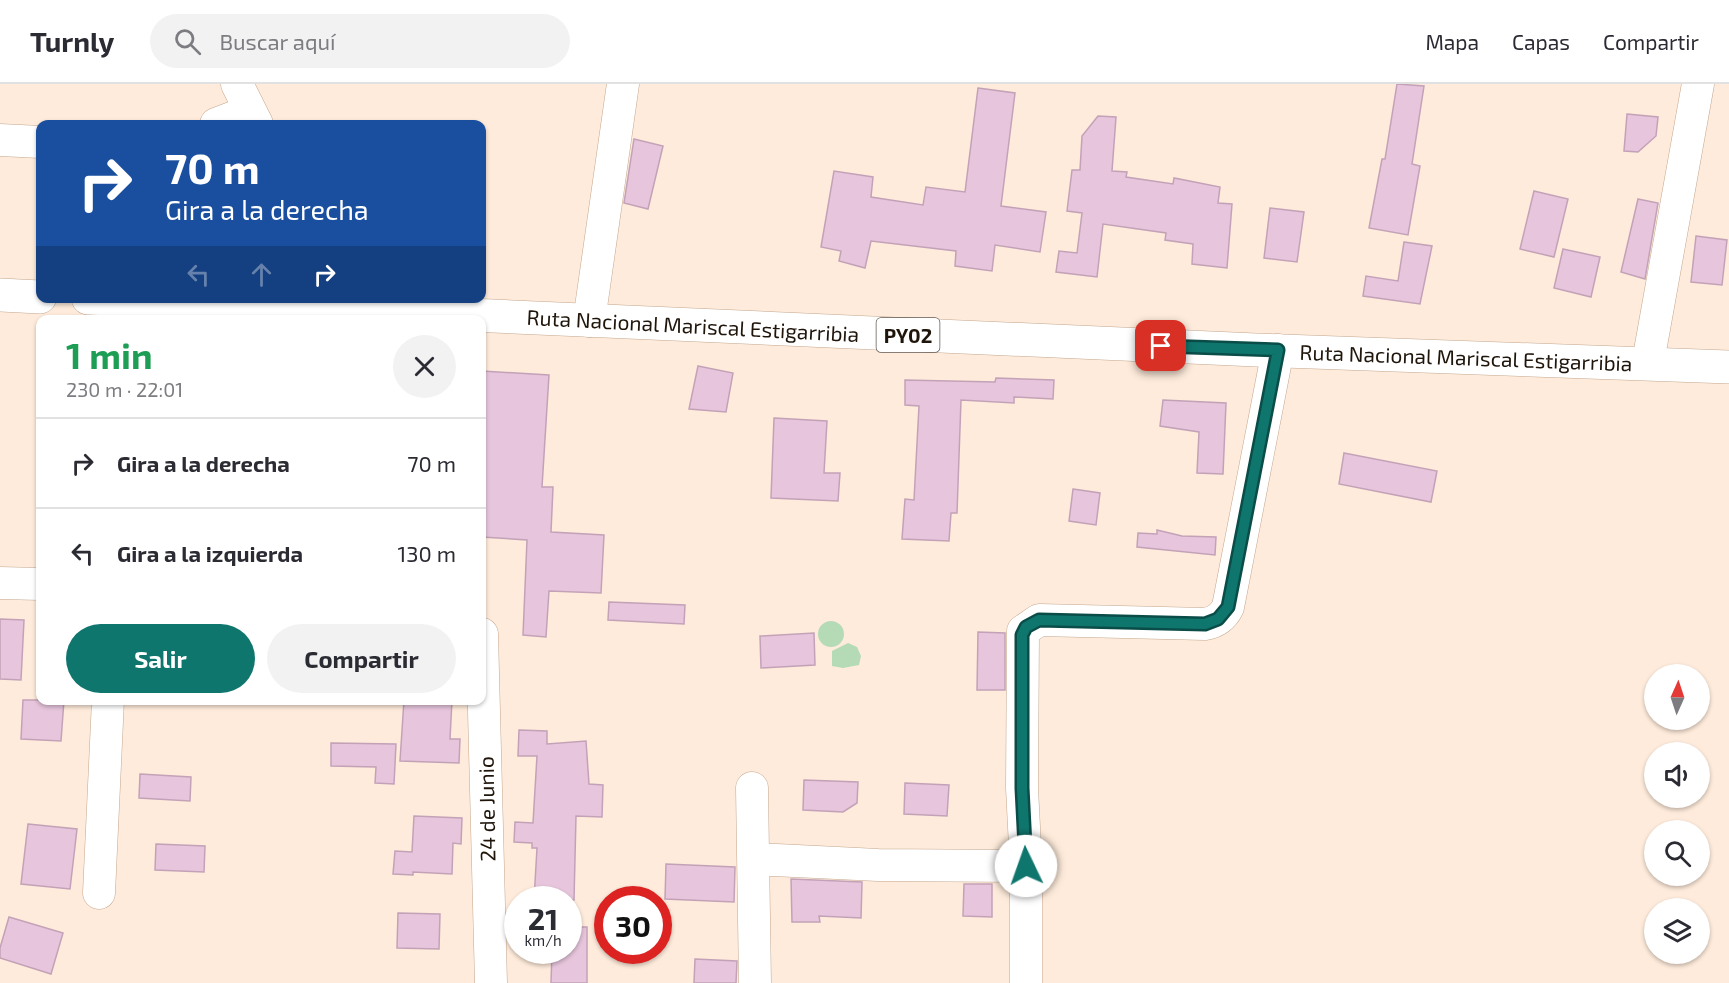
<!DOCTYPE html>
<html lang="es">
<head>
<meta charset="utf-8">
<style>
  :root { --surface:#fff; --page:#f2f2f3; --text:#2b2b33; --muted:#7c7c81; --line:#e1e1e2; --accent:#0f766e }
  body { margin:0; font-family:"Exo 2",sans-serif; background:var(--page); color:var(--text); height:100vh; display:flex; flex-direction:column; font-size:22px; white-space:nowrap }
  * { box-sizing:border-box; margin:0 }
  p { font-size:20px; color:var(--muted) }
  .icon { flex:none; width:33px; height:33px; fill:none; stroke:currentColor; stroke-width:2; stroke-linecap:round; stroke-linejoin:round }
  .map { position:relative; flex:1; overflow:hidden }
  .sheet { position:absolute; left:36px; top:231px; width:450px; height:390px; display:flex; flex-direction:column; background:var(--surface); border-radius:12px; box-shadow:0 2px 4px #0004 }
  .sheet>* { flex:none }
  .guide { position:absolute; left:36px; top:36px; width:450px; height:183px; border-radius:12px; box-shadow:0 2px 4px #0004; background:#1a4fa0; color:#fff; overflow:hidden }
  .needle { width:39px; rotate:3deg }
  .controls { position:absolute; left:1644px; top:580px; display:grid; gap:12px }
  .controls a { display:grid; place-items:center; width:66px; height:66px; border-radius:50%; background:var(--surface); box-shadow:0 2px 4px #0004; font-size:30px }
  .speed { position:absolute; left:504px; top:802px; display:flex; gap:12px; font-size:30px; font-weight:700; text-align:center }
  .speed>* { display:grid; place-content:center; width:78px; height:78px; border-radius:50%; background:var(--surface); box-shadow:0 2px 4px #0004; line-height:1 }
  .speed small { font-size:15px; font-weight:400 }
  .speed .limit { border:9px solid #d22; background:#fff; color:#111 }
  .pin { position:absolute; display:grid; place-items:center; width:51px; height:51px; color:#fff; margin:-26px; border-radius:12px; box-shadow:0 3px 9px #0006 }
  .me { position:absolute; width:66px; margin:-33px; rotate:357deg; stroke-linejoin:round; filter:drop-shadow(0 0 4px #0008) }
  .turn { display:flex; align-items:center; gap:21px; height:126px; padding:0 30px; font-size:27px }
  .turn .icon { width:78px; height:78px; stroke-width:2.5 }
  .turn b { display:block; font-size:42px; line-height:51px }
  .lanes { display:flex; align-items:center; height:57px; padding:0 30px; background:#0003; justify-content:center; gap:30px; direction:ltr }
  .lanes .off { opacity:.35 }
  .round { display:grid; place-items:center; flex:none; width:63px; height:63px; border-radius:32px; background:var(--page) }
  .summary { display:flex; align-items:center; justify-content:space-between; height:102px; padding:0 30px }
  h1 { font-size:36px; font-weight:700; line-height:45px; color:#1e9e55 }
  .primary-button { display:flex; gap:12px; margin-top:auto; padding:12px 30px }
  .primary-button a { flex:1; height:69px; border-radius:36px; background:var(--accent); color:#fff; font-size:24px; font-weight:700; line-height:69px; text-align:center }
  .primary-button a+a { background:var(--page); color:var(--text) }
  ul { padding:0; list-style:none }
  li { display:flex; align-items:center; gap:18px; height:90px; padding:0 30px; border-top:2px solid var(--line) }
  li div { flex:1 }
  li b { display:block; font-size:22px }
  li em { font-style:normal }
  header { display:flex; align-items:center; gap:36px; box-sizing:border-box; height:84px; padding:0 30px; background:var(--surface); border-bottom:2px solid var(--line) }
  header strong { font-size:28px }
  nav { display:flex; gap:33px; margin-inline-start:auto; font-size:21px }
  .search { width:420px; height:54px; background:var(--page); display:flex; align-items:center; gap:15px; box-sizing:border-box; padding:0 21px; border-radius:33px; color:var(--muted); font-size:22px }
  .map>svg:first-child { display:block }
  .green { fill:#b4dbb6 }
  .building { fill:#e7c5dc; stroke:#c3a2b8; stroke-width:1.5 }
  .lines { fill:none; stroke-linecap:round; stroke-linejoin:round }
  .minor-casing { stroke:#c4a78e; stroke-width:33 }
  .major-casing { stroke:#c4a78e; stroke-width:34 }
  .minor { stroke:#fff; stroke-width:32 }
  .major { stroke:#fff; stroke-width:33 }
  .route-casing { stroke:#0a4d48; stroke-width:15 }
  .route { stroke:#0f766e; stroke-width:10 }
  .labels { text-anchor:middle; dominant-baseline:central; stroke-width:4.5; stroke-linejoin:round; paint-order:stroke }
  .shield { fill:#fff; stroke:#625b54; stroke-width:1.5 }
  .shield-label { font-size:20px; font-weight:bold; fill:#1f150b }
  .street-label { font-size:21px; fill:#1f150b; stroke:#fff }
</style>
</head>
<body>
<header>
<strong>Turnly</strong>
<div class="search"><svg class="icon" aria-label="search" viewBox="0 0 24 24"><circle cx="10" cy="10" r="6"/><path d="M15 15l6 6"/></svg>Buscar aquí</div>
<nav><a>Mapa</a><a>Capas</a><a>Compartir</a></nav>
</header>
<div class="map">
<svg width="1729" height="899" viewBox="0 0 1729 899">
  <rect width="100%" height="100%" fill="#feebdb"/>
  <path class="green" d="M818 550a13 13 0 1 1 26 0a13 13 0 1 1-26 0Z
    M848 559 857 563 861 572 859 581 843 584 832 582V567Z"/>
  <path class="building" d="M1397 0 1424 2 1412 80 1420 82 1408 151 1369 144 1382 75H1385Z
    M978 4 1015 9 1001 122 1046 128 1040 168 995 161 992 187 955 182 956 167 871 157 865 184 839 177 841 167 821 163 834 87 873 93 871 113 923 121 926 103 965 108Z
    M1627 30 1658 33 1656 52 1638 68 1624 67Z
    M1098 32 1116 33 1112 87 1127 88 1126 93 1173 100 1174 94 1220 103 1218 119 1232 120 1227 184 1192 180 1193 160 1165 156 1166 149 1103 140 1097 193 1056 188 1059 167 1077 169 1082 129 1067 127 1072 86H1080L1082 52Z
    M634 55 663 62 648 125 624 119Z
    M1534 107 1568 115 1554 173 1520 165Z
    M1638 115 1658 119 1645 195 1621 188Z
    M1270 124 1304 128 1297 178 1264 174Z
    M1696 152 1727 156 1722 201 1691 198Z
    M1404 158 1432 162 1420 220 1363 212 1366 192 1398 197Z
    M1563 165 1600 173 1591 213 1554 204Z
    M698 282 733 289 726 328 689 325Z
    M482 287 549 291 542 403H553L551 448 604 451 601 509 549 507 546 553 523 551 527 456 482 453Z
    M996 294 1054 296 1053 315 1014 313V319L961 316 957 429H951L949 457 902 455 905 415 914 416 919 322 905 321V296L995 298Z
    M1163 316 1226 319 1223 390 1197 389 1199 348 1160 342Z
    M774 334 827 337 824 389H840L838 417 771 414Z
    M1344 369 1437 387 1431 418 1339 400Z
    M1073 405 1100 409 1096 441 1069 437Z
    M1157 446 1182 452 1216 453 1215 471 1137 463 1138 449 1157 450Z
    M609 518 685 521 684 540 608 536Z
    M0 535 24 536 21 596 0 595Z
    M978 548 1005 549V606H977Z
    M814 549 815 581 761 584 760 552Z
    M23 616H64L61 657 21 655Z
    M404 616H452L450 655H460L459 679 400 677Z
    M519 646 547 647V660L586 657 589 700 603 701 602 733 576 732 574 816H534L537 764H532V759L514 758 515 738 533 739 537 672H518Z
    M331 659 396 660 394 700 375 699 376 683 331 682Z
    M140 690 191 693 190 717 139 714Z
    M804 696 858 698 857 719 843 728 803 726Z
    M905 699 949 701 947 732 904 730Z
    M414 732 462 734 461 760 453 759 452 790 413 788V791L393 790 395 767 412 768Z
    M28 740 77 745 70 805 21 800Z
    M156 760 205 762 204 788 155 786Z
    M666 780 735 783 734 818 665 815Z
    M791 795 862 798 861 834 819 832 820 838H792Z
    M964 800H992V833L963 832Z
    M398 829 440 830 439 865 397 864Z
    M9 833 63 849 51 890 0 874V864Z
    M568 843H587V899H551L552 867H568Z
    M695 875 737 877 736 899H694Z"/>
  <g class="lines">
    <defs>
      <path id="minor" d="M237 0 257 40
        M216 40 250 27
        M0 56 40 58
        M589 237 623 0
        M1648 278 1698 0
        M0 499 40 500
        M482 550 491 899
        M752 704 755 899
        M754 775 878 781 1026 782
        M99 809 108 616
        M1026 899V782L1022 704 1023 547 1039 536 1205 540C1216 538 1223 533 1228 523L1278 266"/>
      <path id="major" d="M0 211 40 213
        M88 214 1256 266 1729 283"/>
    </defs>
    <use href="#minor" class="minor-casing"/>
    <use href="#major" class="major-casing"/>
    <use href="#minor" class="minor"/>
    <use href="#major" class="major"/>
  </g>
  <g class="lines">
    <defs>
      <path id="route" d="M1026 782 1022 704V551L1026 543 1039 536 1205 540 1218 535 1228 523 1278 266 1161 262"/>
    </defs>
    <use href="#route" class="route-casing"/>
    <use href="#route" class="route"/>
  </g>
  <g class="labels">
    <rect class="shield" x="876.5" y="234" width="63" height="34" rx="4.5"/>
    <g class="shield-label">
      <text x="908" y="251">PY02</text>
    </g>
    <g class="street-label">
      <text transform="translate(693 241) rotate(3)">Ruta Nacional Mariscal Estigarribia</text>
      <text transform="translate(1466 273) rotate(2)">Ruta Nacional Mariscal Estigarribia</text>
      <text transform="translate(486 725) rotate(-91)">24 de Junio</text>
    </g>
  </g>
</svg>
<div class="controls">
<a><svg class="needle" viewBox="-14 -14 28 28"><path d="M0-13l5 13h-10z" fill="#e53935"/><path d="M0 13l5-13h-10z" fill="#7c7c81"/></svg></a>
<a><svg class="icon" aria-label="sound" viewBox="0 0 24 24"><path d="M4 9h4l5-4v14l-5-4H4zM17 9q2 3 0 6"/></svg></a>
<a><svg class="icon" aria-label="search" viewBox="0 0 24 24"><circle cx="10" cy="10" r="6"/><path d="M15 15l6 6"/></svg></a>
<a><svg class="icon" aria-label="layers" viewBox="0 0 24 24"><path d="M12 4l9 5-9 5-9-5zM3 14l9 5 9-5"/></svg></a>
</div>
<div class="speed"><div>21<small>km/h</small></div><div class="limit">30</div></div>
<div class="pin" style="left:1161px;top:262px;background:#d93025"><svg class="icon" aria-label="arrive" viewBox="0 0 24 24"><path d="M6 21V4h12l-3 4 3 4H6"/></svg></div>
<svg class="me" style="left:1026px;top:782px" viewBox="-20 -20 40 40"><circle r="19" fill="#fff"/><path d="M0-13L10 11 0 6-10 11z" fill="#0f766e"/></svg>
<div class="guide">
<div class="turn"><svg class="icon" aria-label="right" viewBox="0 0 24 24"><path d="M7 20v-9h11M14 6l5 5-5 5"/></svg><div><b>70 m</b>Gira a la derecha</div></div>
<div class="lanes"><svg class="icon off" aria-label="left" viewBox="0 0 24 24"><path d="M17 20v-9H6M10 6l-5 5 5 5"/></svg><svg class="icon off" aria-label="ahead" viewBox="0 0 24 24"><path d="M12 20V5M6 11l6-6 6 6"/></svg><svg class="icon" aria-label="right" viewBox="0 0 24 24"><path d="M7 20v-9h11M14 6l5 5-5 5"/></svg></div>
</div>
<section class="sheet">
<div class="summary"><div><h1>1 min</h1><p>230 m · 22:01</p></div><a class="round"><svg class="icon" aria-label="close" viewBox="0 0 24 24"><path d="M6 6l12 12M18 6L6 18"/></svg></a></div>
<ul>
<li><svg class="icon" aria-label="right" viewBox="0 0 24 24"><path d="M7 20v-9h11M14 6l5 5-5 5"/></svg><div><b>Gira a la derecha</b></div><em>70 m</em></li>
<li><svg class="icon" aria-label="left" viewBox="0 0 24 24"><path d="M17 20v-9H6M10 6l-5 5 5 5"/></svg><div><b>Gira a la izquierda</b></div><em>130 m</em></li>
</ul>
<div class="primary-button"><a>Salir</a><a>Compartir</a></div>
</section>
</div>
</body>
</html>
